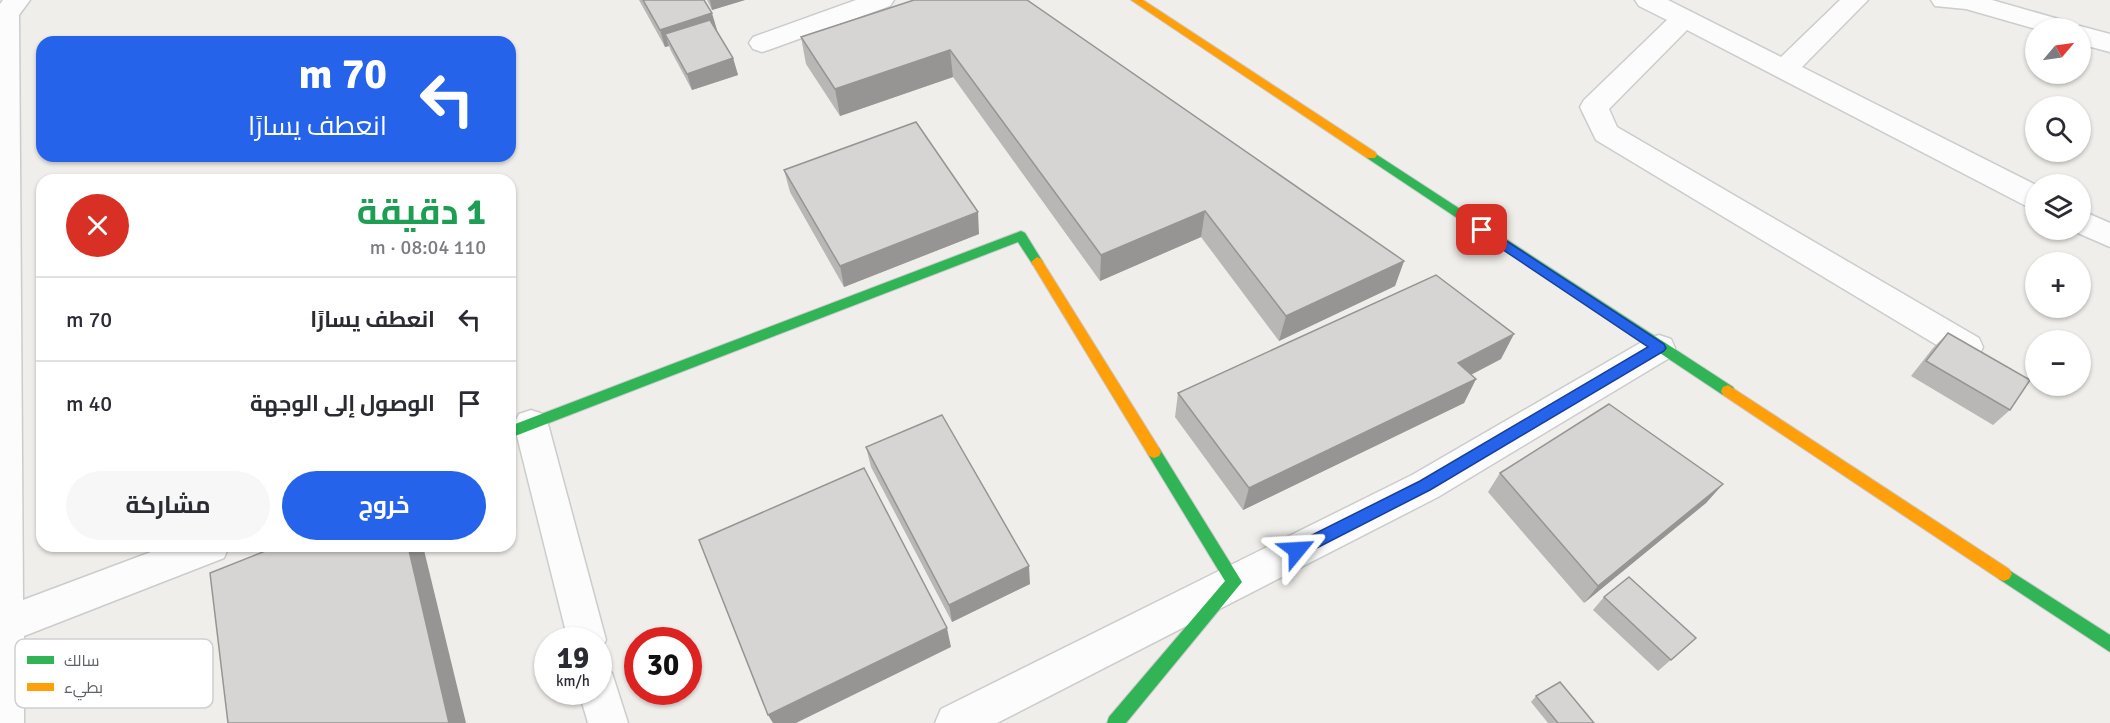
<!DOCTYPE html>
<html lang="ar">
<head>
<meta charset="utf-8">
<style>
  :root { --surface:#fff; --page:#f7f7f7; --text:#2b2b33; --muted:#7c7c81; --line:#e1e1e2; --accent:#2563eb }
  body { margin:0; font-family:Signika,Cairo,sans-serif; background:var(--page); color:var(--text); direction:rtl; height:100vh; display:flex; flex-direction:column; font-size:22px; white-space:nowrap }
  * { box-sizing:border-box; margin:0 }
  p { font-size:20px; color:var(--muted) }
  .icon { flex:none; width:33px; height:33px; fill:none; stroke:currentColor; stroke-width:2; stroke-linecap:round; stroke-linejoin:round }
  .map { position:relative; flex:1; overflow:hidden; direction:ltr }
  .side { position:absolute; left:36px; top:174px; width:480px; height:378px; display:flex; flex-direction:column; background:var(--surface); border-radius:18px; box-shadow:0 2px 4px #0004; direction:rtl }
  .side>* { flex:none }
  .banner { position:absolute; left:36px; top:36px; width:480px; height:126px; border-radius:18px; box-shadow:0 2px 4px #0004; direction:rtl; background:#2563eb; color:#fff; overflow:hidden }
  .needle { width:39px; rotate:61deg }
  .tools { position:absolute; left:2025px; top:18px; display:grid; gap:12px }
  .tools a { display:grid; place-items:center; width:66px; height:66px; border-radius:50%; background:var(--surface); box-shadow:0 2px 4px #0004; font-size:30px }
  .speed { position:absolute; left:534px; top:627px; display:flex; gap:12px; font-size:30px; font-weight:700; text-align:center }
  .speed>* { display:grid; place-content:center; width:78px; height:78px; border-radius:50%; background:var(--surface); box-shadow:0 2px 4px #0004; line-height:1 }
  .speed small { font-size:15px; font-weight:400 }
  .speed .limit { border:9px solid #d22; background:#fff; color:#111 }
  .pin { position:absolute; display:grid; place-items:center; width:51px; height:51px; color:#fff; margin:-26px; border-radius:12px; box-shadow:0 3px 9px #0006 }
  .me { position:absolute; width:66px; margin:-33px; rotate:63deg; stroke-linejoin:round; filter:drop-shadow(0 0 4px #0008) }
  .turn { display:flex; align-items:center; gap:21px; height:126px; padding:0 30px; font-size:27px }
  .turn .icon { width:78px; height:78px; stroke-width:2.5 }
  .turn b { display:block; font-size:42px; line-height:51px }
  .round { display:grid; place-items:center; flex:none; width:63px; height:63px; border-radius:32px; background:var(--page) }
  .summary { display:flex; align-items:center; justify-content:space-between; height:102px; padding:0 30px }
  h1 { font-size:36px; font-weight:700; line-height:45px; color:#1e9e55 }
  .action { display:flex; gap:12px; margin-top:auto; padding:12px 30px }
  .action a { flex:1; height:69px; border-radius:36px; background:var(--accent); color:#fff; font-size:24px; font-weight:700; line-height:69px; text-align:center }
  .action a+a { background:var(--page); color:var(--text) }
  ul { padding:0; list-style:none }
  li { display:flex; align-items:center; gap:18px; height:84px; padding:0 30px; border-top:2px solid var(--line) }
  li div { flex:1 }
  li b { display:block; font-size:22px }
  li em { font-style:normal }
  .map>svg:first-child { display:block }
  .lines { fill:none; stroke-linecap:round; stroke-linejoin:round }
  .street-casing { stroke:#cbcccc; stroke-width:3 }
  .fast-casing { stroke:#cacacb; stroke-width:2 }
  .slow-casing { stroke:#cacacb; stroke-width:2 }
  .street { fill:#fdfcfc; fill-rule:evenodd }
  .fast { fill:#30b455; fill-rule:evenodd }
  .slow { fill:#ff9f0a; fill-rule:evenodd }
  .wall { fill:#b8b7b5 }
  .shaded-wall { fill:#969594 }
  .building { fill:#d6d5d3; stroke:#969594; stroke-width:1.5 }
  .route { fill:#2563eb; stroke:#184099; stroke-width:1.5 }
  .key { fill:#fff; stroke:#cfd0d2; stroke-width:1.5 }
  .key-label { font-size:16px; fill:#5f6368 }
</style>
</head>
<body>
<div class="map">
<svg width="2110" height="723" viewBox="0 0 2110 723">
  <rect width="100%" height="100%" fill="#efeeea"/>
  <g class="lines">
    <defs>
      <path id="street" d="M3 0H30L19 15 23 600 167 546H229L224 558 24 636V723H0V4Z
        M856 0H894L890 6 771 49 762 52 753 49 749 43 753 37Z
        M1635 0H1668L1781 57 1840 0H1868L1802 67 2036 185V209L2026 206 1687 30 1609 109 1617 127 1979 338 1983 347 1979 356 1967 360 1955 356 1596 140 1580 107 1584 100 1667 20 1639 6Z
        M1931 0H1992L2069 22 2073 28 2080 26 2110 34V52L2080 44V28L2036 29 1966 9 1935 6Z
        M2080 210 2110 223V247L2071 230H2080Z
        M1659 335 1671 339 1675 348 1671 357 1438 497 997 723H935L941 709 1412 475 1647 339Z
        M531 410 543 414 548 424 606 640 598 654V640H568L514 424 519 414Z
        M598 668 612 673 628 723H588L579 692H598Z"/>
      <path id="fast" d="M1371 151 1733 387 1735 391 1733 395H1723L1367 158 1365 155 1367 152Z
        M1021 231 1025 233 1041 259 1043 262 1041 265H1033L1018 242 510 438V426Z
        M1154 446 1159 448 1242 582 1126 723H1107L1109 717 1225 581 1149 456 1147 452 1149 448Z
        M2004 567 2110 635V652L1999 579 1996 574 1999 569Z"/>
      <path id="slow" d="M1131 0H1143L1375 152 1377 155 1375 158H1367Z
        M1037 257 1041 259 1159 448 1161 452 1159 456 1154 458 1149 456 1033 265 1031 262Z
        M1728 385 2009 569 2012 574 2009 579 2004 581 1999 579 1723 395 1721 391 1723 387Z"/>
    </defs>
    <use href="#street" class="street-casing"/>
    <use href="#fast" class="fast-casing"/>
    <use href="#slow" class="slow-casing"/>
    <use href="#street" class="street"/>
    <use href="#fast" class="fast"/>
    <use href="#slow" class="slow"/>
  </g>
  <path class="wall" d="M639 0H704L717 30H716L733 58 738 75 692 90 671 51 669 46 665 47Z
    M707 0H745L712 10Z
    M914 0 1404 261 1395 286 1279 341 1201 237 1100 281 953 77 840 116 806 64 801 37Z
    M784 170 979 234 844 287 790 192Z
    M1948 333 2010 410 1993 425 1911 376 1933 348Z
    M1501 359 1471 375 1476 379 1464 403 1243 510 1175 417 1178 393Z
    M866 447 1030 584 952 622 871 467Z
    M1500 473 1723 484 1706 503 1584 603 1488 492Z
    M1604 597 1696 638 1658 671 1593 610Z
    M1536 696 1594 723H1548L1531 702Z"/>
  <path class="shaded-wall" d="M710 0H745L712 10Z
    M712 13 717 30 671 45 665 34 669 46 665 47 660 30Z
    M950 50 953 77 840 116 835 89Z
    M733 58 738 75 692 90 687 74Z
    M1205 211 1201 237 1100 281 1101 255Z
    M978 212 979 234 844 287 840 266Z
    M1404 261 1395 286 1279 341 1286 316Z
    M1514 334 1501 359 1447 387 1458 363Z
    M1476 379 1464 403 1243 510 1249 488Z
    M1723 484 1706 503 1584 603 1598 586Z
    M408 546H423L466 723H449Z
    M1029 566 1030 584 952 622 949 605Z
    M947 628 951 647 796 723H773L768 715Z"/>
  <path class="building" d="M643 0H704L712 13 660 30Z
    M914 0H1027L1404 261 1286 316 1205 211 1101 255 950 50 835 89 801 37Z
    M710 20 733 58 687 74 665 34Z
    M916 122 978 212 840 266 784 170Z
    M1436 275 1514 334 1458 363 1476 379 1249 488 1178 393Z
    M1948 333 2030 380 2010 410 1926 361Z
    M1609 404 1723 484 1598 586 1500 473Z
    M942 415 1029 566 949 605 866 447Z
    M864 468 947 628 768 715 699 540Z
    M278 546H408L449 723H228L210 573Z
    M1629 577 1696 638 1671 660 1604 597Z
    M1560 682 1594 723H1558L1536 696Z"/>
  <path class="route" d="M1482 225 1664 344 1666 348 1664 351 1430 490 1303 555 1297 557 1292 555 1290 550 1292 545 1420 481 1648 347 1478 233 1476 230Z"/>
  <rect x="15" y="639" width="198" height="69" rx="9" class="key"/>
  <rect x="27" y="656" width="27" height="8" fill="#30b455"/>
  <rect x="27" y="683" width="27" height="8" fill="#ff9f0a"/>
  <g class="key-label">
    <text x="64" y="666">سالك</text>
    <text x="64" y="693">بطيء</text>
  </g>
</svg>
<div class="tools">
<a><svg class="needle" viewBox="-14 -14 28 28"><path d="M0-13l5 13h-10z" fill="#e53935"/><path d="M0 13l5-13h-10z" fill="#7c7c81"/></svg></a>
<a><svg class="icon" aria-label="search" viewBox="0 0 24 24"><circle cx="10" cy="10" r="6"/><path d="M15 15l6 6"/></svg></a>
<a><svg class="icon" aria-label="layers" viewBox="0 0 24 24"><path d="M12 4l9 5-9 5-9-5zM3 14l9 5 9-5"/></svg></a>
<a>+</a>
<a>−</a>
</div>
<div class="speed"><div>19<small>km/h</small></div><div class="limit">30</div></div>
<div class="pin" style="left:1482px;top:230px;background:#d93025"><svg class="icon" aria-label="arrive" viewBox="0 0 24 24"><path d="M6 21V4h12l-3 4 3 4H6"/></svg></div>
<svg class="me" style="left:1297px;top:550px" viewBox="-20 -20 40 40"><path d="M0-17L14 15 0 8-14 15z" fill="#2563eb" stroke="#fff" stroke-width="4"/></svg>
<div class="banner">
<div class="turn"><svg class="icon" aria-label="left" viewBox="0 0 24 24"><path d="M17 20v-9H6M10 6l-5 5 5 5"/></svg><div><b>70 m</b>انعطف يسارًا</div></div>
</div>
<section class="side">
<div class="summary"><div><h1>1 دقيقة</h1><p>110 m · 08:04</p></div><a class="round" style="background:#d93025;color:#fff"><svg class="icon" aria-label="close" viewBox="0 0 24 24"><path d="M6 6l12 12M18 6L6 18"/></svg></a></div>
<ul>
<li><svg class="icon" aria-label="left" viewBox="0 0 24 24"><path d="M17 20v-9H6M10 6l-5 5 5 5"/></svg><div><b>انعطف يسارًا</b></div><em>70 m</em></li>
<li><svg class="icon" aria-label="arrive" viewBox="0 0 24 24"><path d="M6 21V4h12l-3 4 3 4H6"/></svg><div><b>الوصول إلى الوجهة</b></div><em>40 m</em></li>
</ul>
<div class="action"><a>خروج</a><a>مشاركة</a></div>
</section>
</div>
</body>
</html>
